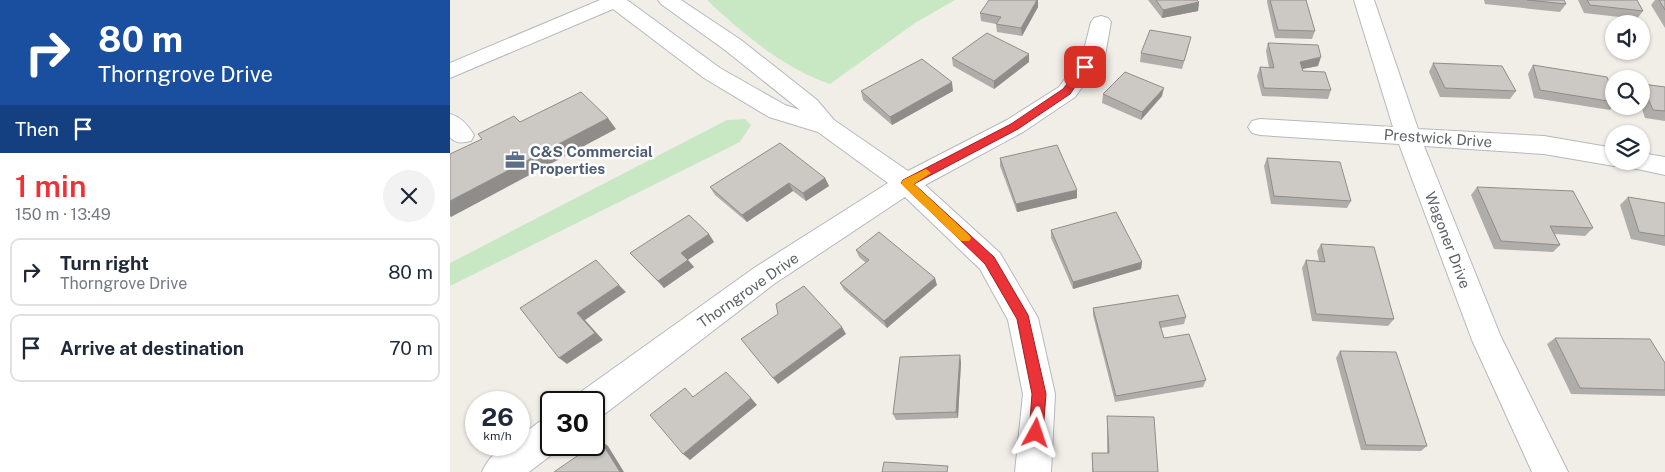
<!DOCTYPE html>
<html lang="en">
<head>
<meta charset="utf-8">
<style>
  :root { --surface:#fff; --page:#f2f2f3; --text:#1f2937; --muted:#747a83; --line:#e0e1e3; --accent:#eb3337 }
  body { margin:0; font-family:"Public Sans",sans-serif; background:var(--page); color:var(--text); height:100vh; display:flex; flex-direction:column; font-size:19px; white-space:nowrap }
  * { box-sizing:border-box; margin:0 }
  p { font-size:16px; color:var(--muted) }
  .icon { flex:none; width:28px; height:28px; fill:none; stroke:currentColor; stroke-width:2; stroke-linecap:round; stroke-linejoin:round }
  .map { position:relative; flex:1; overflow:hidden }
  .side { display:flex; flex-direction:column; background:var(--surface); width:450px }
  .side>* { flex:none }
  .hud { background:#1a4fa0; color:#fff; overflow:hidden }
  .controls { position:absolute; left:1155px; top:15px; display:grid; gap:10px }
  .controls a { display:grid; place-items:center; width:45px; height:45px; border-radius:50%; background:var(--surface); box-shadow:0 1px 4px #0004; font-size:25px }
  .speed { position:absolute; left:15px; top:391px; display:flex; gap:10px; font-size:25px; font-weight:700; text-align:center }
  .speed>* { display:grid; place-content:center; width:65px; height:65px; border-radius:50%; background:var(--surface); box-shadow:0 1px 4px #0004; line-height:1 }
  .speed small { font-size:12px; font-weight:400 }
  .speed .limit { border:2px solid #111; border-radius:8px; background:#fff; color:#111 }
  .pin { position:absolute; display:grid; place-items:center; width:42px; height:42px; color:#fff; margin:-21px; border-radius:10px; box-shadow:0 2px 8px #0006 }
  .me { position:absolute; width:55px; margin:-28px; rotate:5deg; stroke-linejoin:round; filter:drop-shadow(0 0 4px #0008) }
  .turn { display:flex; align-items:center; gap:18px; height:105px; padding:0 15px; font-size:22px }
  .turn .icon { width:65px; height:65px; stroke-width:2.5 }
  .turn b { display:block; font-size:35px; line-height:42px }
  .then { display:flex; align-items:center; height:48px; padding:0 15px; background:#0003; gap:10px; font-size:19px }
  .round { display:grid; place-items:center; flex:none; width:52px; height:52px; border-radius:26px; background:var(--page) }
  .head { display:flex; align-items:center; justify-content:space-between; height:85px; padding:0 15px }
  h1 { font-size:30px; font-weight:600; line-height:38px; color:var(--accent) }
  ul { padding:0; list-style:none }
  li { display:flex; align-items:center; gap:15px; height:68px; margin:0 10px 8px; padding:0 5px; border:2px solid var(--line); border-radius:10px }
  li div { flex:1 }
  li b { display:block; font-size:19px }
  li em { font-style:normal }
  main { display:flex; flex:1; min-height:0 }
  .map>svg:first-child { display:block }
  .green { fill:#c8e8c4 }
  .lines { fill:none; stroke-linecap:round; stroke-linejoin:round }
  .minor-casing { stroke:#b5b8bc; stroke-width:2 }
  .minor { fill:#fff; fill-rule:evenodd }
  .wall { fill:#afada9 }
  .shaded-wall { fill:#8f8d8a }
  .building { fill:#ccc9c5; stroke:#8f8d8a }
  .route { fill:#eb3337; stroke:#992124 }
  .slow { fill:#f59e0b }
  .labels { text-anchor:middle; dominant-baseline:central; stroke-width:5; stroke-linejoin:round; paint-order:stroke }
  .street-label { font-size:15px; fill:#5f6468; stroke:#fff }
  .service-label { font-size:15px; font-weight:bold; fill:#4e5e75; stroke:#fff; text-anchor:start }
</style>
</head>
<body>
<main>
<section class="side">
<div class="hud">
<div class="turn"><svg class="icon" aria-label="right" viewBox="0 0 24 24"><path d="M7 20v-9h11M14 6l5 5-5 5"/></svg><div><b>80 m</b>Thorngrove Drive</div></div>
<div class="then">Then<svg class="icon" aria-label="arrive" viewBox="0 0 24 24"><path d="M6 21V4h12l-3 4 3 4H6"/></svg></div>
</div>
<div class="head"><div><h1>1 min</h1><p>150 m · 13:49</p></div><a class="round"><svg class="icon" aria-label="close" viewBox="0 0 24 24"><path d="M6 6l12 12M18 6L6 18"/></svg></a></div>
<ul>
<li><svg class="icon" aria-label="right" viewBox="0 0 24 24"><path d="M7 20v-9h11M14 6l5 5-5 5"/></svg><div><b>Turn right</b><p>Thorngrove Drive</p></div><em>80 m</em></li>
<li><svg class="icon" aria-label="arrive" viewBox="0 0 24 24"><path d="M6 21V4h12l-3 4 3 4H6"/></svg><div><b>Arrive at destination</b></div><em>70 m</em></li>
</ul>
</section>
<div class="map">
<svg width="1215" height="472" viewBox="0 0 1215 472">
  <rect width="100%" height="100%" fill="#f1eee8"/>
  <path class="green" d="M257 0H505L465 23 380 84C333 68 293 34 257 0Z
    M295 119 301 125 290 142 0 286V263L277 120Z"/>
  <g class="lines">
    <defs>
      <path id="minor" d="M150 0H177L270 68 335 105 350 110 275 50 211 4 208 0H231L291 40 367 100 384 120 458 171 557 120 609 87 633 54 641 22 644 18 651 16 658 18 661 22 655 55 625 97 573 132 475 185 550 253 588 318 605 394 601 472H565L573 394 558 320 530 269 455 197 324 284 156 413 144 417V402H128L132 391 304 268 438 183 368 132 319 117 254 78 163 9 0 78V63Z
        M904 0H924L968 129 1094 136 1164 148V161H1174L1164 166 1094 154 974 146 1051 337 1118 472H1082L1022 340 949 144 810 135 802 133 798 127 802 121 810 119 943 127Z
        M0 114C11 117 18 125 24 135L21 141C12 143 6 144 0 137Z
        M1191 153 1215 157V175L1178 167 1175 161H1191Z
        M101 418V445L113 446 79 472H32C39 456 51 445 69 445V437L89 422Z"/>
    </defs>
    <use href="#minor" class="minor-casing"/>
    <use href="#minor" class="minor"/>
  </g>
  <path class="wall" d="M698 0H747L749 2 748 11 712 18Z
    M817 0H856L865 31 862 39 825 38 817 2Z
    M1034 0H1114L1116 4 1110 12 1035 4Z
    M1128 0H1187L1193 11 1187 19 1134 13Z
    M1205 0H1215V28L1201 5Z
    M588 7 572 36 547 32 546 24 531 21 530 13Z
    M818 43 868 66 852 69 853 71 881 90 878 99 812 96 807 76 810 67 819 68 816 51Z
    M739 45 732 69 690 62 691 53Z
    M502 58 579 62 544 89 503 66Z
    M983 63 1066 91 1060 99 990 97 979 72Z
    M1083 65 1164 95V105L1160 110 1084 98 1078 74Z
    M1192 84 1215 87V121L1195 118 1191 106V85Z
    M411 91H503L442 125 413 100Z
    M653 94 712 96 691 120 652 103Z
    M550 158 627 198 567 212 550 166Z
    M817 158 901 201 897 208 821 204 814 166Z
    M375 178 379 186 356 201 343 191 297 222 265 195 260 187Z
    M1027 187 1143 228 1135 236 1105 234 1110 245 1103 252 1044 249 1021 195Z
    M1178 197 1215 203V246L1181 239 1170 205Z
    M601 230 692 262 691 269 623 289 601 238Z
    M264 242 238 260 244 267 214 288 180 253Z
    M871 244 944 319 938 326 862 321 852 268 856 260 869 261 867 251Z
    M406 250 487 285 437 328 394 290 390 283 416 263 409 257Z
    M643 308 736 317 734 324 711 328 714 338 756 380 753 387 665 402 643 315Z
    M1105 338 1215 363V396L1121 394 1097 344Z
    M890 351 977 446 971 451 911 450 886 358Z
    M511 362 508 418 446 420 443 414Z
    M657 416 708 472H642V453H657Z"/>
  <path class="shaded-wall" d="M587 0H588V7L572 36 571 28Z
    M749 2 748 11 712 18 713 10Z
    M579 54V62L544 89V81Z
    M871 57 868 66 847 70 850 62Z
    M502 82 503 91 442 125 440 117Z
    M714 88 712 96 691 120 692 112Z
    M158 118 166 129 1 217 0 216V201Z
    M375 178 379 186 356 201 353 193Z
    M339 183 343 191 297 222 292 215Z
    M627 190V198L567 212 566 204Z
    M259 234 264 242 236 261 231 253Z
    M238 260 244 267 214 288 208 281Z
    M692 262 691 269 623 289V282Z
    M485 278 487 285 437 328 434 321Z
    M169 285 176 292 135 320 153 340 117 364 109 358 127 313Z
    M392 327 396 334 328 384 323 378Z
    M510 355 511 362 508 418 506 412Z
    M301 398 307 405 240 460 233 454Z
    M150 440 158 446 174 472H170Z"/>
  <path class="building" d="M539 0H587L571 28 546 24 551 17 530 13Z
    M706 0H747L749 2 713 10Z
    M820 0H856L865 31 828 30Z
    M1077 0H1114L1116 4Z
    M1137 0H1187L1193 11 1140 5Z
    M1209 0H1215V10Z
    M700 30 741 37 734 61 691 53Z
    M537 33 579 54 544 81 502 58Z
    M818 43 868 45 871 57 850 62 853 71 875 72 881 90 814 88 810 67 824 68Z
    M472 59 502 82 440 117 411 91Z
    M983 63 1052 66 1066 91 995 88Z
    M1083 65 1157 77 1164 95V102L1090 90Z
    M675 72 714 88 692 112 653 94Z
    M1192 84 1215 87V111L1203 110Z
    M131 92 158 118 0 201V154L32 139 28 134 64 116 70 122Z
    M330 143 375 178 353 193 339 183 292 215 260 187Z
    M607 145 627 190 566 204 550 158Z
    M817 158 890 162 901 201 824 196Z
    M1027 187 1123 191 1143 228 1100 226 1110 245 1051 241Z
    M1178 197 1215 203V236L1189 232Z
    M666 212 692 262 623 282 601 230Z
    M239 215 259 234 231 253 238 260 208 281 180 253Z
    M429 232 485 278 434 321 390 283 419 260 406 250Z
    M871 244 924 247 944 319 866 314 856 260 875 262Z
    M146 260 169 285 127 313 145 333 109 358 70 308Z
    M354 286 392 327 323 378 291 339 328 314 326 304Z
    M728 295 736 317 709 322 714 338 739 334 756 380 666 396 643 308Z
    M1105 338 1200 339 1215 363V390L1130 388Z
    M890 351 946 352 977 446 916 445Z
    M510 355 506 412 443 414 450 357Z
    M276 372 301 398 233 454 200 415 235 388 243 397Z
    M657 416 704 417 708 472H643L642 453H659Z
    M150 440 170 472H104L143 445H144Z
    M434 462 498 466 497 472H432Z"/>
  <path class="route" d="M635 64 639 67 620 94 568 129 464 184 544 257 578 315 596 394 593 433 591 438 586 440 581 438 579 433 582 394 567 319 535 264 451 183 453 180 561 124 613 89 632 65Z"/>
  <path class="slow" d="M476 169 481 173 464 184 519 235 521 238 519 241H511L453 186 451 183 453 180Z"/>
  <defs>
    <symbol id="office-bare" viewBox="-9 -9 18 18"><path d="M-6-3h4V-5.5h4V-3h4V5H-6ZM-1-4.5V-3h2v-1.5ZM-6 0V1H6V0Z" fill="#5c6f8a" stroke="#fff" stroke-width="2.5" paint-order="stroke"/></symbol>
  </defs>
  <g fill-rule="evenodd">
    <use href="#office-bare" x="51" y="146" width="28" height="28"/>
  </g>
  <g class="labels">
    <g class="street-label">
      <text transform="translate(988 138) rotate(4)">Prestwick Drive</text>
      <text transform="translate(998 240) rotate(69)">Wagoner Drive</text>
      <text transform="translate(298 290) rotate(-35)">Thorngrove Drive</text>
    </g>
    <g class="service-label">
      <text x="80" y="151">C&amp;S Commercial<tspan x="80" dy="17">Properties</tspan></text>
    </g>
  </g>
</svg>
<div class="controls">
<a><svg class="icon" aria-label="sound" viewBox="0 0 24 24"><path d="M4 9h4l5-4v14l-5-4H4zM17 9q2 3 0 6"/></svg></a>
<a><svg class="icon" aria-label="search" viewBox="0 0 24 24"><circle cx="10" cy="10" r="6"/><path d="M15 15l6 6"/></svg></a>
<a><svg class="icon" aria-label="layers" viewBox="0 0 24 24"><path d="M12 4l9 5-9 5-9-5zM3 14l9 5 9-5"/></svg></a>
</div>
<div class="speed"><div>26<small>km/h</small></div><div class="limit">30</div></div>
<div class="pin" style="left:635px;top:67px;background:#d93025"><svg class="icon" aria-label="arrive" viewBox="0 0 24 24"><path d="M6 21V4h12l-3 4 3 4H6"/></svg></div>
<svg class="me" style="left:586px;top:433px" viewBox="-20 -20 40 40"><path d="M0-17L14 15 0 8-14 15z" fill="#eb3337" stroke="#fff" stroke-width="4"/></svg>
</div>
</main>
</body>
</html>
